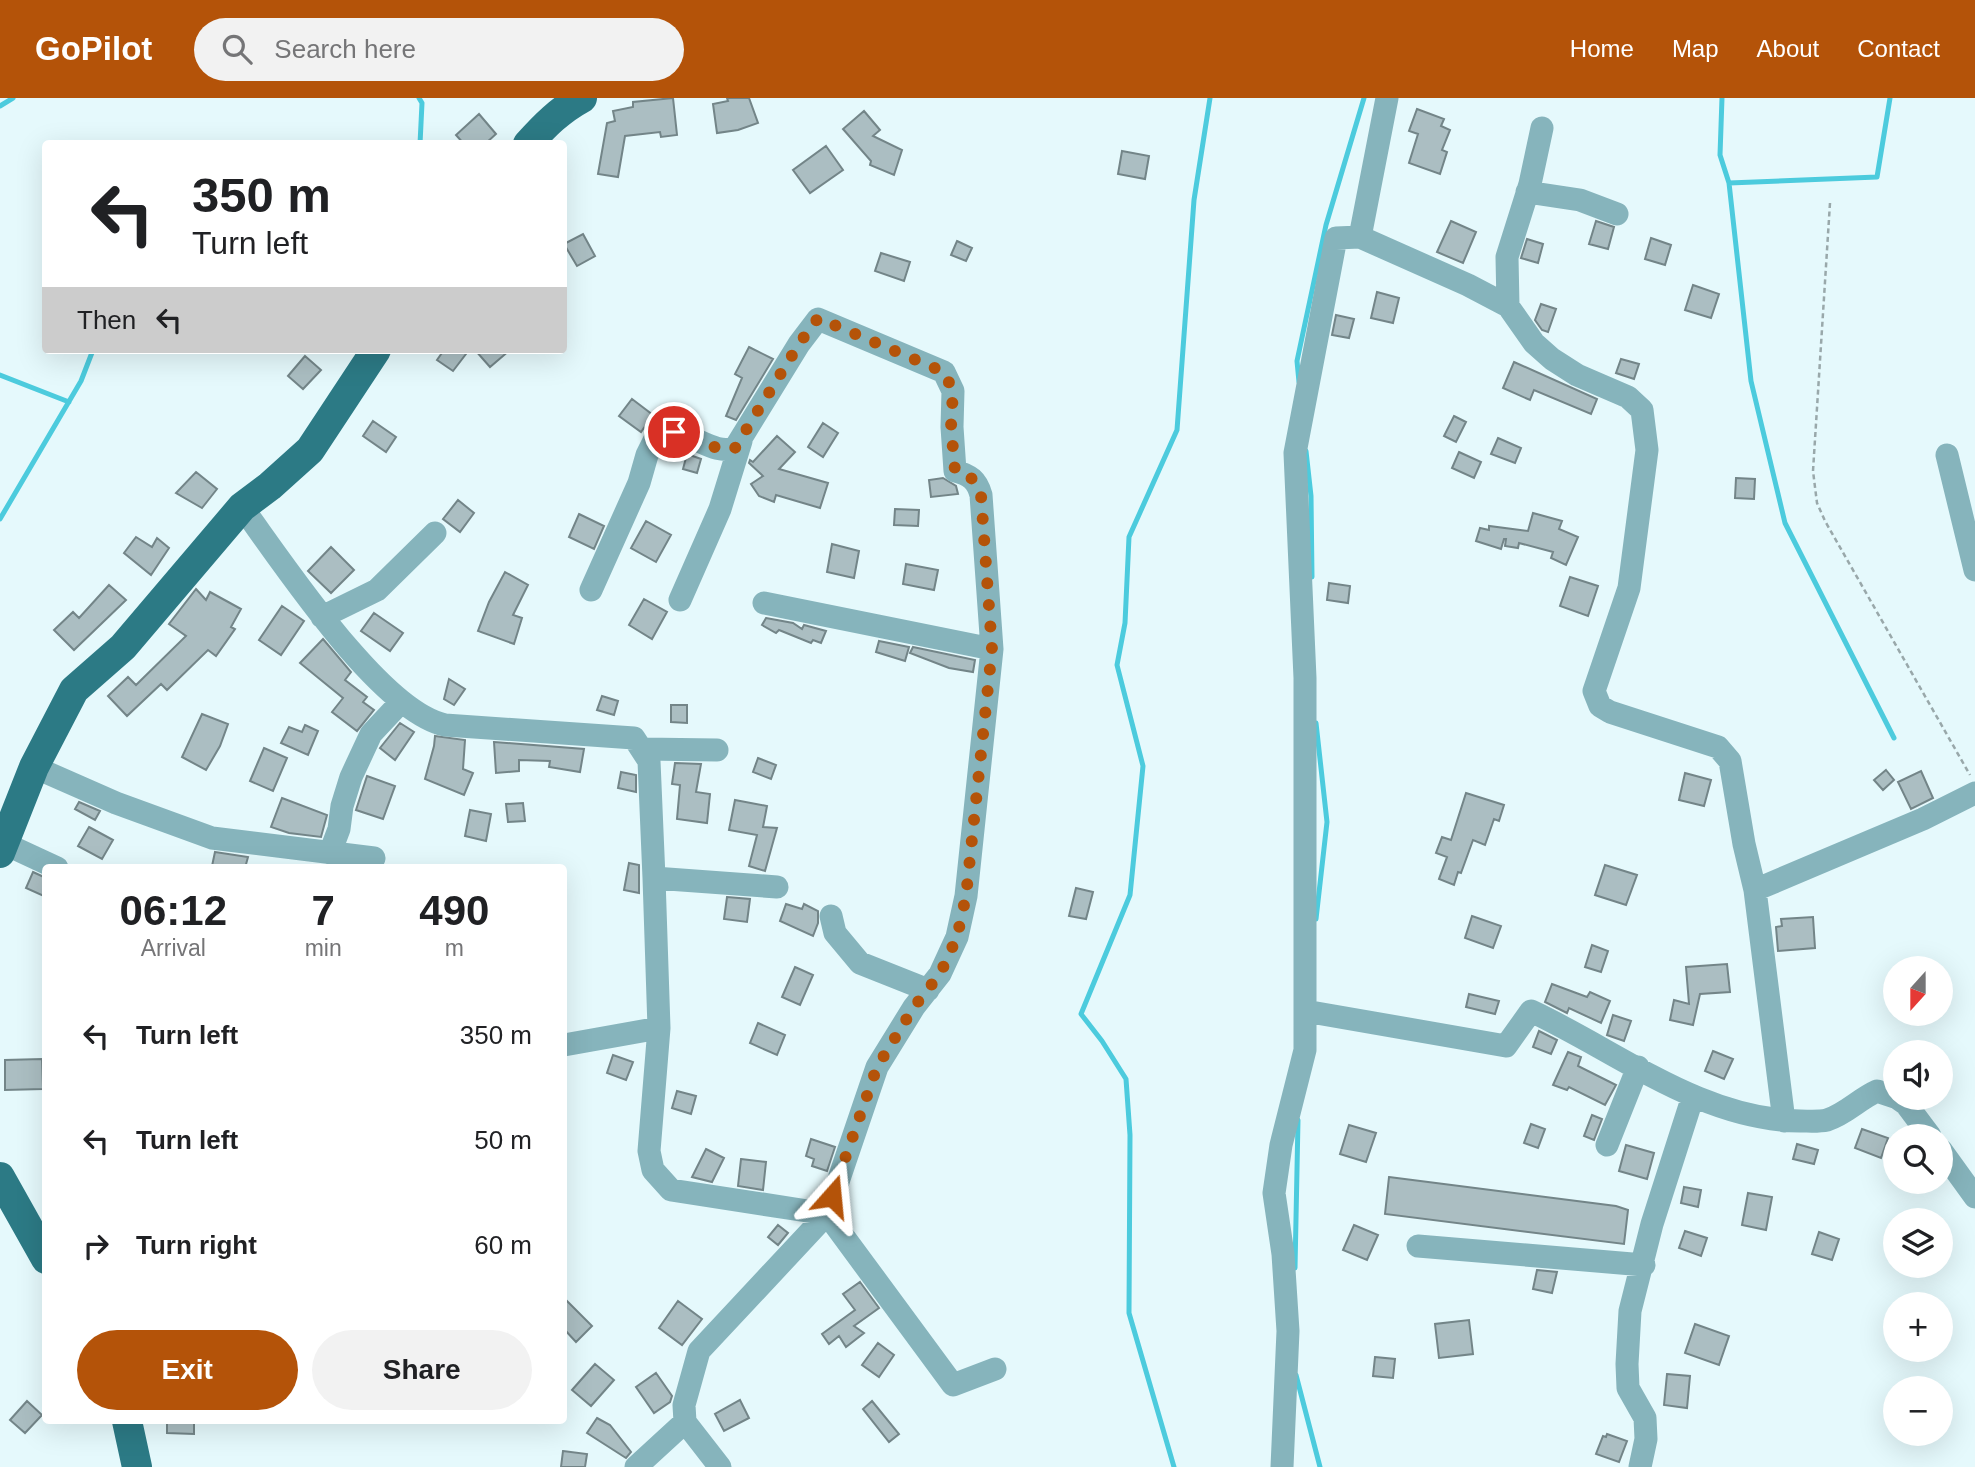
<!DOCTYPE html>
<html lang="en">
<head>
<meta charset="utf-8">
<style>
  :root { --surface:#fff; --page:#f2f2f2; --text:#202124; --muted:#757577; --accent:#b45309 }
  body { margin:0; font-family:Arial,sans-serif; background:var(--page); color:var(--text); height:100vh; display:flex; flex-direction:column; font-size:26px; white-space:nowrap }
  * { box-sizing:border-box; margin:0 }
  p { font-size:23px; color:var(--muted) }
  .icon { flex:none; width:38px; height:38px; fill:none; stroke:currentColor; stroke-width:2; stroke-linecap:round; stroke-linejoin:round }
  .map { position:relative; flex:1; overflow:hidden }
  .drawer { position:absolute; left:42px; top:766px; width:525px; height:560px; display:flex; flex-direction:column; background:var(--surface); border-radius:7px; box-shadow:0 7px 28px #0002 }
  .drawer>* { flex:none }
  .top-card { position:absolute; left:42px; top:42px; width:525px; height:214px; border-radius:7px; box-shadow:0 7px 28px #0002; background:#fff; color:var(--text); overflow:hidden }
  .needle { width:46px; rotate:201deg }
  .controls { position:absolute; left:1883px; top:858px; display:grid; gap:14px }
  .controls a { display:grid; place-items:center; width:70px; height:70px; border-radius:50%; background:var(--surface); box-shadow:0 7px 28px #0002; font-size:35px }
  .pin { position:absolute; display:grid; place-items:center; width:60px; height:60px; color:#fff; margin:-30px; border:4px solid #fff; border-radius:50%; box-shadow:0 2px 7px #0007 }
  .me { position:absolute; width:77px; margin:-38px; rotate:18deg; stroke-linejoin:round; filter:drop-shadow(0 0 5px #0008) }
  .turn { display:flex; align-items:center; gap:24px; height:147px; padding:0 35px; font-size:32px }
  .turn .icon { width:91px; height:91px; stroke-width:2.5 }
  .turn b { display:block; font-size:49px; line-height:60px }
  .then { display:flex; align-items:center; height:66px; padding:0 35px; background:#0003; gap:14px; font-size:26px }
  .eta { display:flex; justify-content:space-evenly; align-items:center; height:119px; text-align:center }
  .eta b { font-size:42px; font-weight:700; line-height:49px }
  .button { display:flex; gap:14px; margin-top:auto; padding:14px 35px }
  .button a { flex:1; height:80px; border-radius:42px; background:var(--accent); color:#fff; font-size:28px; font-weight:700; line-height:80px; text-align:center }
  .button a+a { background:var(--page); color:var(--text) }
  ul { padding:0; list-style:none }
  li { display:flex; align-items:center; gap:21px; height:105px; padding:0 35px }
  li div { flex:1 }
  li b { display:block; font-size:26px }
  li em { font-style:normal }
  header { display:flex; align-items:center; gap:42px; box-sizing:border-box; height:98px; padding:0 35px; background:var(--accent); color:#fff }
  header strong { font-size:33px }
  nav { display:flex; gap:38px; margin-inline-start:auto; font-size:24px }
  .search { width:490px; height:63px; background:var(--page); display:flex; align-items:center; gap:18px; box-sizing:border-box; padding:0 24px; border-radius:38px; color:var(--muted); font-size:26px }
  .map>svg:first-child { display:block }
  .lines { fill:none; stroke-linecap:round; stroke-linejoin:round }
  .stream { stroke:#4ccbdd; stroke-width:5 }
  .building { fill:#abbec2; stroke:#738588; stroke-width:2 }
  .path { stroke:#99a8aa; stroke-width:2.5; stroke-dasharray:5 3.5; stroke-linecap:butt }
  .minor { stroke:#86b4bc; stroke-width:23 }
  .major { stroke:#2c7a85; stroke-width:30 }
  .route { stroke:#b45309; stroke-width:12; stroke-dasharray:0 21.6 }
</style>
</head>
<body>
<header>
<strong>GoPilot</strong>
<div class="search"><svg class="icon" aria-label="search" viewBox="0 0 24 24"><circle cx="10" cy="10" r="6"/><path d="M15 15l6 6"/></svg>Search here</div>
<nav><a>Home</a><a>Map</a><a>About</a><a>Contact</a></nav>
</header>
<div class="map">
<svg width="1975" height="1369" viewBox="0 0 1975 1369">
  <rect width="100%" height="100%" fill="#e5f9fc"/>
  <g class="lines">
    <path class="stream" d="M419 0 422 5 420 46
      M1722 0 1720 57 1729 85
      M1890 0 1877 79 1729 85 1751 283 1785 425 1894 640
      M0 8 13 0
      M0 277 69 304
      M1299 284 1297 263 1326 127 1364 0
      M1306 353 1311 398 1312 479
      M0 421 81 283 93 252
      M1316 625 1327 724 1316 821
      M1295 1170 1298 1022
      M1296 1277 1320 1369
      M1174 1369 1129 1215 1130 1037 1126 981 1102 943 1081 916 1130 797 1143 668 1117 567 1125 525 1129 439 1177 332 1194 102 1210 0"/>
  </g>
  <path class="building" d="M673 0 677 37 661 39 660 34 625 38 618 79 598 76 607 25 615 23 613 13 633 9V4Z
    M727 0H749L758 25 738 32 717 35 713 6 728 3Z
    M1417 11 1444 21 1441 28 1450 32 1442 52 1447 54 1440 76 1409 65 1418 36 1409 33Z
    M864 13 880 32 873 38 902 52 894 77 870 67 871 63 843 31Z
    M479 16 496 36 485 46H464L456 37Z
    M826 48 843 72 810 95 793 72Z
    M1122 53 1149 58 1145 81 1118 76Z
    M1451 123 1476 134 1463 165 1437 154Z
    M1596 123 1614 129 1608 151 1589 146Z
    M583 136 595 158 577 168 564 146Z
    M1651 140 1671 147 1665 167 1645 161Z
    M1527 141 1543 146 1538 165 1521 160Z
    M957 143 972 150 966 163 951 157Z
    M881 155 910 164 904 183 875 173Z
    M1693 187 1719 196 1711 220 1685 212Z
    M1377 194 1399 200 1393 225 1371 220Z
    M1541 206 1556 211 1548 234 1542 232 1535 222Z
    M1336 217 1354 221 1349 240 1332 237Z
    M749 249 773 261 736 322 726 318 742 280 735 276Z
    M444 252H469L453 273 437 262Z
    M475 252H510L490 269Z
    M305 258 321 272 303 291 288 278Z
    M1621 261 1639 266 1634 281 1616 275Z
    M1514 264 1597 301 1591 316 1534 292 1530 302 1503 290Z
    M632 301 653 317 641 334 619 318Z
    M1454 318 1466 324 1456 344 1444 338Z
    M373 323 396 339 386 354 363 338Z
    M823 325 838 335 823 359 808 349Z
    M777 338 795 354 779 371 828 385 820 410 776 397 774 404 759 398 751 386 763 378 749 365 750 362 753 364Z
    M1498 340 1521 350 1515 365 1491 356Z
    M1459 354 1481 364 1474 380 1452 370Z
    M687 356 701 361 697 375 683 371Z
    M196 374 217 391 202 410 176 395Z
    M943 380 956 388 958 396 931 399 929 382Z
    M1736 380 1755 381 1754 401 1735 400Z
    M458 402 474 415 460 434 443 421Z
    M895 411 919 412 918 428 894 427Z
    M1533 415 1562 423 1559 431 1578 439 1566 467 1551 460 1553 454 1519 445 1518 450 1505 448 1506 441H1504L1501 451 1476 443 1480 430 1489 432V428L1528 433Z
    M579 416 604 428 594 451 569 439Z
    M646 423 671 437 656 464 631 450Z
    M136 439 152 449 157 440 169 450 151 477 124 455Z
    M832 446 859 453 854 480 827 474Z
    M331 449 354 472 331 495 308 473Z
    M906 466 938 472 934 492 903 486Z
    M505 474 528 487 513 517 522 520 514 546 478 533 489 504Z
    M1570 479 1598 488 1588 518 1560 508Z
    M1329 485 1350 488 1348 505 1327 502Z
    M109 487 126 502 74 552 54 532 73 514 79 520Z
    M196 491 206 502 210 494 241 511 231 529 235 531 216 558 208 552 167 592 161 586 127 618 108 598 128 579 136 587 186 538 169 526Z
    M644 501 667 514 652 541 629 527Z
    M282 508 304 523 281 557 259 542Z
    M374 515 403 535 390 553 361 533Z
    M766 520 793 525 802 531 804 527 826 533 821 545 813 542 811 545 779 532 776 535 762 527Z
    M323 541 351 574 345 582 367 599 363 604 374 612 357 633 332 614 343 600 300 565Z
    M879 543 909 549 905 563 876 554Z
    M913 549 975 562 973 574 949 570 910 555Z
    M449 581 465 591 454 607 444 601Z
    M602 598 618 603 614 617 597 612Z
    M671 607H687V625L671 624Z
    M202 616 228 626 220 648 206 672 182 659Z
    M400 625 414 634 395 662 380 650Z
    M305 627 318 633 308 657 281 645 289 629 302 634Z
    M435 638 465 642 463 671 473 675 464 697 425 681 434 648Z
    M494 644 584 651 580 674 549 669 550 663 519 662V673L496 675Z
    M264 650 287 660 273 693 250 683Z
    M758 660 776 667 771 681 753 674Z
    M675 665 701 666 696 694 710 696 707 725 677 721 680 687 672 686Z
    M1886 672 1894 682 1883 692 1874 682Z
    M1921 673 1933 700 1911 711 1898 684Z
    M621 674 636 677V694L618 690Z
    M1685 675 1711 682 1704 708 1679 702Z
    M367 678 395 688 383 721 356 712Z
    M1466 695 1504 707 1499 723 1494 721 1485 747 1473 742 1461 775 1458 774 1454 787 1439 781 1447 759 1436 755 1442 739 1451 742Z
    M282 700 327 717 321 739 289 735 271 729Z
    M735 702 767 708 763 729 777 730 765 773 749 768 757 737 729 732Z
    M79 704 100 713 95 722 75 711Z
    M523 705 525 723 508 724 506 706Z
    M470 712 491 716 486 743 465 738Z
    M89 729 113 742 102 761 78 748Z
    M215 754 248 759 245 770 212 768Z
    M629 765 639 767V795L624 792Z
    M1605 767 1637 777 1626 807 1595 797Z
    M33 774 46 780V799L26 790Z
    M1076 790 1093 794 1086 821 1069 818Z
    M727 799 750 801 747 824 724 821Z
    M786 806 802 811 804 806 818 813V825L813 838 780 823Z
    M1472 818 1501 828 1493 850 1465 840Z
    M1813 819 1815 850 1778 853 1776 829 1782 828 1781 821Z
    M1592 847 1608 853 1601 874 1585 869Z
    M1727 866 1730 894 1700 896 1693 927 1670 922 1674 902 1689 906 1686 869Z
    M795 869 813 877 800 907 782 899Z
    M1552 886 1587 899 1590 894 1610 903 1601 925 1569 910 1567 915 1545 904Z
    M1469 896 1499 903 1495 916 1466 909Z
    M1613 917 1631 923 1624 943 1607 937Z
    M758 925 785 937 777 957 750 945Z
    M1539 933 1557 942 1551 956 1533 949Z
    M1713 953 1733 961 1724 981 1705 973Z
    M1568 954 1581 959 1578 968 1616 987 1605 1007 1569 989 1567 992 1553 987Z
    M613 957 633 964 626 982 607 975Z
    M42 961 43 991 5 992V962Z
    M677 993 696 998 691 1016 672 1010Z
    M1592 1017 1602 1021 1594 1042 1584 1038Z
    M1531 1026 1545 1031 1538 1050 1524 1045Z
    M1349 1027 1376 1035 1366 1064 1340 1056Z
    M1862 1031 1888 1040 1881 1060 1855 1050Z
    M811 1041 835 1049 827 1073 812 1068 814 1061 806 1058Z
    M1797 1046 1818 1052 1814 1066 1793 1061Z
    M1626 1047 1654 1055 1647 1081 1619 1073Z
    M706 1051 724 1060 712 1084 692 1079Z
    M741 1061 766 1064 763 1092 738 1088Z
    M1389 1079 1616 1108 1628 1112 1624 1146 1385 1116Z
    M1684 1089 1701 1092 1698 1109 1681 1105Z
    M1748 1095 1772 1099 1766 1132 1742 1127Z
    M778 1127 788 1135 778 1147 768 1139Z
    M1354 1127 1378 1137 1367 1162 1343 1152Z
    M1685 1133 1707 1140 1701 1158 1679 1150Z
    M1819 1134 1839 1141 1832 1162 1812 1156Z
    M1537 1172 1557 1174 1552 1195 1533 1191Z
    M860 1184 879 1210 854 1228 864 1235 846 1249 839 1238 829 1246 822 1236 855 1212 843 1196Z
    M564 1200 592 1228 576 1244 564 1231Z
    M678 1203 702 1221 682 1247 659 1230Z
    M1469 1222 1473 1256 1439 1260 1435 1226Z
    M1695 1226 1729 1238 1719 1267 1685 1255Z
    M878 1245 894 1257 879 1279 862 1267Z
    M1375 1259 1395 1261 1393 1280 1373 1278Z
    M595 1266 614 1282 591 1308 572 1292Z
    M656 1275 672 1298 670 1304 654 1315 636 1289Z
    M1667 1276 1690 1278 1687 1310 1664 1307Z
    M740 1302 749 1320 724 1333 715 1316Z
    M27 1303 42 1317 25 1335 10 1322Z
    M872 1303 899 1336 889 1344 863 1311Z
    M597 1320 610 1327 631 1354 626 1360 587 1335Z
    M167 1323H194V1336L167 1335Z
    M1607 1336 1627 1343 1619 1364 1596 1356 1603 1338 1606 1339Z
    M563 1353 587 1356 585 1369H561Z"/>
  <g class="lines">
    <path class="path" d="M1830 105 1813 373 1817 405 1825 423 1970 677"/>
    <path class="minor" d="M1387 0 1360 139 1468 187 1508 208 1534 245 1552 261 1577 277 1628 299 1642 312 1647 352 1629 490 1594 593 1600 608 1610 614 1718 649 1730 663 1744 746 1755 792 1784 1023
      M1527 94 1580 102 1617 116
      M1508 208 1507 159 1530 86 1542 30
      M1947 357 1975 472
      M242 409C283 465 380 613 445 627L634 640 649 663 654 780 659 930 649 1053 653 1072 671 1092 827 1116 953 1287 995 1271
      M591 492 639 385 647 357 657 337C687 326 710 359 735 350L799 246 818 221 944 274 953 293 952 329 955 373C970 377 977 382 981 397L992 551 966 798 957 839 940 876 914 909 877 969 827 1116 699 1253 684 1307 685 1324 720 1369
      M680 502 720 411 741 343
      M764 505 992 551
      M322 519 377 492 435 435
      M643 651 717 652
      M34 669 116 705 212 740 374 760
      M3 745 57 770
      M330 755 339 731 342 708 351 679 371 636 401 604
      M654 780 777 789
      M1755 792 1923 721 1975 695
      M831 818 835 835 860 865 928 892
      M1305 913 1506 948 1531 913C1617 953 1701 1022 1800 1023 1809 1023 1818 1024 1827 1022 1846 1016 1859 1001 1877 993L1895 999
      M564 947 659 930
      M1896 999 1906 1006 1930 1038
      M1607 1047 1638 969
      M1941 1052 1975 1099
      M1418 1148 1644 1167
      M636 1369 685 1324
      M1282 1369 1288 1233 1283 1156 1274 1095 1281 1047 1305 952V580L1295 355 1336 140 1360 139
      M1640 1369 1646 1341 1645 1320 1628 1290 1627 1266 1630 1213 1652 1126 1693 998"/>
    <path class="major" d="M528 46C545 27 560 12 582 0
      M0 755 34 669 74 592 123 549 242 409 270 388 310 352 376 252
      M0 1079 46 1161
      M127 1323 137 1369"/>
  </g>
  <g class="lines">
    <path class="route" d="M674 334 723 352 735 350 799 246 818 220 944 274 953 293 951 329 955 373C970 377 977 382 981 397L992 551 966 798 957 839 940 876 914 909 877 969 832 1098"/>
  </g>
</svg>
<div class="controls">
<a><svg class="needle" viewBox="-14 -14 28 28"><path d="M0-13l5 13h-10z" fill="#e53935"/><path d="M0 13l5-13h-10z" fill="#757577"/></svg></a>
<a><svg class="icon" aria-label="sound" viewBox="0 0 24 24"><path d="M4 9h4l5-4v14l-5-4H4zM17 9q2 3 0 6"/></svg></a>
<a><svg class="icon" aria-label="search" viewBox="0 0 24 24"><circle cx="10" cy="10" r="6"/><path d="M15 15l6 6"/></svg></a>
<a><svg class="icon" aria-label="layers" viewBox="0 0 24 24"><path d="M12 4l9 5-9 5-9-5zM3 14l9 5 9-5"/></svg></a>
<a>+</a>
<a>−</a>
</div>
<div class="pin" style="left:674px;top:334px;background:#d93025"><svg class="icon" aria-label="arrive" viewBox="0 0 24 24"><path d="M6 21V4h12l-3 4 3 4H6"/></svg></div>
<svg class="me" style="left:832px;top:1098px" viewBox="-20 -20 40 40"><path d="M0-17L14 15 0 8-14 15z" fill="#b45309" stroke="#fff" stroke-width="4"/></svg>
<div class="top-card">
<div class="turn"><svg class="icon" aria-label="left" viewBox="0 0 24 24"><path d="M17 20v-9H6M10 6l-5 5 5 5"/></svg><div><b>350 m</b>Turn left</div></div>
<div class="then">Then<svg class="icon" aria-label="left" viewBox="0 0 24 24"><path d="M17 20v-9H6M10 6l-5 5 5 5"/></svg></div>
</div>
<section class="drawer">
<div class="eta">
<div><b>06:12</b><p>Arrival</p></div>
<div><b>7</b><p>min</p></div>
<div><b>490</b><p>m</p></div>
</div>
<ul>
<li><svg class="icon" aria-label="left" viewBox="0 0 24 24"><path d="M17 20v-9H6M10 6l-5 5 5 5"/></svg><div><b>Turn left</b></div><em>350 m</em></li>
<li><svg class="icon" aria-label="left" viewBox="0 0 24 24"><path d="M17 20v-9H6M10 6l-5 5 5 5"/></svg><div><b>Turn left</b></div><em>50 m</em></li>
<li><svg class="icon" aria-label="right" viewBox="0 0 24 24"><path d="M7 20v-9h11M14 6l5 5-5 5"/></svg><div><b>Turn right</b></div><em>60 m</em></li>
</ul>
<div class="button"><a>Exit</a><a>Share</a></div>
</section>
</div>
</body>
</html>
